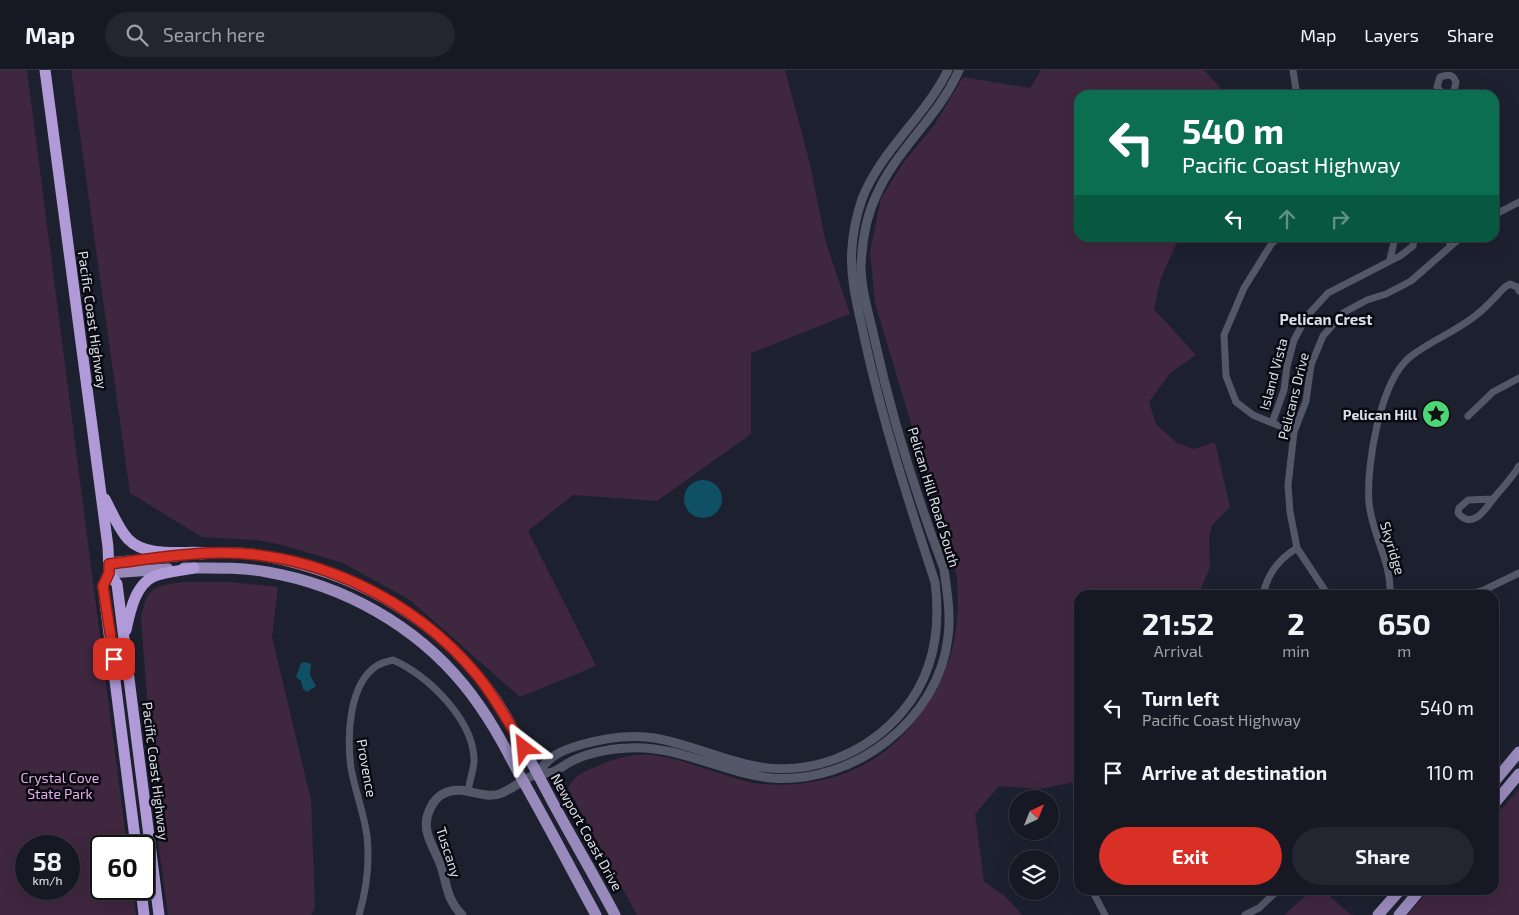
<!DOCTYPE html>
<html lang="en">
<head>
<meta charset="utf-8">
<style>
  :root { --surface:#161823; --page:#232530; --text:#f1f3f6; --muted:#9ea0a6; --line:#353741; --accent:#d93025 }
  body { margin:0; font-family:"Exo 2",sans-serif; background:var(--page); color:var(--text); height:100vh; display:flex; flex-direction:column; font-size:19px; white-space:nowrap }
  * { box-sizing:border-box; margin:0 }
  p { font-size:16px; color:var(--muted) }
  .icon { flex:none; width:28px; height:28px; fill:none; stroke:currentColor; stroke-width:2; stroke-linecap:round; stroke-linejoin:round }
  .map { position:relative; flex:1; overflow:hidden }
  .side { position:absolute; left:1074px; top:520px; width:425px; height:305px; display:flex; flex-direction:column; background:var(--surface); border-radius:15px; box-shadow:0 5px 20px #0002,0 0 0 1px var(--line) }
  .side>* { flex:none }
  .hud { position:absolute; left:1074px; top:20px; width:425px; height:152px; border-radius:15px; box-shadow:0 5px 20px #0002,0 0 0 1px var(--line); background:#0b6e4f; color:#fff; overflow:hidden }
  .needle { width:32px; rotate:43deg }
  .controls { position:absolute; left:1009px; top:720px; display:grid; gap:10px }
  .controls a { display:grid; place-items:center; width:50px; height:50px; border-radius:50%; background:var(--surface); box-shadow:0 5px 20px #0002,0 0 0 1px var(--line); font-size:25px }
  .speed { position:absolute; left:15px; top:765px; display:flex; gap:10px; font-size:25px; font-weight:700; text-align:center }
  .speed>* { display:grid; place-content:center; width:65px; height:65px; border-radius:50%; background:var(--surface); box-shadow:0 5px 20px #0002,0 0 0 1px var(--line); line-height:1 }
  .speed small { font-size:12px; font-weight:400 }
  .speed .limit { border:2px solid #111; border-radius:8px; background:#fff; color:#111 }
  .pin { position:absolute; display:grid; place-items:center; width:42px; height:42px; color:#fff; margin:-21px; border-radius:10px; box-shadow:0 2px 8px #0006 }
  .me { position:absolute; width:55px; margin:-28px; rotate:331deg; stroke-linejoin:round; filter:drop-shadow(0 0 4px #0008) }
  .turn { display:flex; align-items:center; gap:18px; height:105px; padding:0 25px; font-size:22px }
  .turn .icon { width:65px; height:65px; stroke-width:2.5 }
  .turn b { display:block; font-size:35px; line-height:42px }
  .lanes { display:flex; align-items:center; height:48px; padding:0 25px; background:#0003; justify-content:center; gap:25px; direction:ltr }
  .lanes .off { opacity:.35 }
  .eta { display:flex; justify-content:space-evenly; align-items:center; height:85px; text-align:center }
  .eta b { font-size:30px; font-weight:700; line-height:35px }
  .cta { display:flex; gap:10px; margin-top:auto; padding:10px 25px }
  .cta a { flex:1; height:58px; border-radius:30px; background:var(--accent); color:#fff; font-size:20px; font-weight:700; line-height:58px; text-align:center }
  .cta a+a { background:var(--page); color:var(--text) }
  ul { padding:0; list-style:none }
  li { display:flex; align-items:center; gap:15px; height:65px; padding:0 25px }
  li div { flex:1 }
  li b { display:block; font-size:19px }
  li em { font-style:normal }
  header { display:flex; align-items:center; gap:30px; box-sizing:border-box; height:70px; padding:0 25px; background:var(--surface); border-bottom:1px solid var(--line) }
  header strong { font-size:24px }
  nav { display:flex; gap:28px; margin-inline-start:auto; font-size:18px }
  .search { width:350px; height:45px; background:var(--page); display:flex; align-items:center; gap:12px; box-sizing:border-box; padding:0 18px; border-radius:28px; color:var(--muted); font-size:19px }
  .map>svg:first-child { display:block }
  .green { fill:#3f273f; fill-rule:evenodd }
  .water { fill:#0f5065 }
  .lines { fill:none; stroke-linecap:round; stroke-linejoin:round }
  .minor { stroke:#535768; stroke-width:7 }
  .tertiary { stroke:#535768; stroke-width:9 }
  .primary { stroke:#998abc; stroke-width:11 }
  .trunk { stroke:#b09bd8; stroke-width:11 }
  .route-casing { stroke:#8d1f18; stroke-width:12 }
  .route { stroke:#d93025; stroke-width:9 }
  .labels { text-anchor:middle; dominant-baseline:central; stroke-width:5; stroke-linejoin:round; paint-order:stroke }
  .street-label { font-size:14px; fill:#dcdee9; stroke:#090a11 }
  .poi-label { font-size:14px; font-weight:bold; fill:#dcdee9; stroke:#090a11; text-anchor:end }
  .park-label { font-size:14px; fill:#e5ace6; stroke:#090a11 }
  .neighbourhood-label { font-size:15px; font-weight:bold; fill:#dcdee9; stroke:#090a11 }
</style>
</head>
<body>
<header>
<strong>Map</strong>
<div class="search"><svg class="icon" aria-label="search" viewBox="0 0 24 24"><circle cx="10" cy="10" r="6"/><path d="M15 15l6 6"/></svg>Search here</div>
<nav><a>Map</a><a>Layers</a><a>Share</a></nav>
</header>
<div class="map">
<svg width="1519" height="845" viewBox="0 0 1519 845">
  <rect width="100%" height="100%" fill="#1d202f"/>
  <path class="green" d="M0 0H27L127 776H101V819H133L136 845H0ZM69 776V819H26V776Z
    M71 0H785L809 90 826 173 850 244 751 283V364L657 431 573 425 528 461 596 596 520 627 410 530 343 493 279 474 256 470 202 467 130 423Z
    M1041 0H1204L1227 25H1079V168H1179L1161 208 1154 239 1196 285 1170 303 1149 332 1156 354 1177 373 1194 379 1215 372 1230 437 1212 455 1209 468 1210 497 1198 525H1079V711L1040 719 999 716 975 744 984 812 1004 825 1022 845H637L568 718C578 702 584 702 600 695 612 690 624 686 637 685 669 680 725 710 761 714 823 719 880 699 917 648 952 601 961 564 957 507L875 233 870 182 881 128 903 93 935 54 963 7 1030 18Z
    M229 512 278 517 272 567 311 730 315 838 311 845H168L159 780 141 549C143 539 145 526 153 520 168 509 210 512 229 512Z
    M1519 719V845H1407L1429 820H1494V747Z
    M1312 820H1323L1350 844 1355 845H1284Z"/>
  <path class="water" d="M684 429a19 19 0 1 1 38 0a19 19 0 1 1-38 0Z
    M306 592 311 594 310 605 316 616 307 622 303 619 301 611 296 607 301 593Z"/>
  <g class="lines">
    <path class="minor" d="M1293 0 1296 20 1301 25
      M1444 25 1437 17 1440 7C1448 4 1453 4 1456 12L1453 25
      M1494 145 1519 132
      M1279 168 1272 173 1244 218 1224 265 1226 306 1236 332 1253 345 1294 362
      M1446 168 1452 175
      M1390 189 1395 168
      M1468 346 1493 322 1519 308
      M1272 353 1284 320 1287 296 1294 270 1307 246 1328 223 1400 186 1413 176 1414 168
      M1493 429 1468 430 1459 438 1458 443C1473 461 1486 438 1494 428 1503 417 1512 408 1519 396
      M1263 525C1267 504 1279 489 1297 478
      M1328 525 1297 478 1290 442 1288 415 1294 362 1306 331 1311 295 1323 266 1343 243 1367 230 1386 224 1411 211 1460 168
      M1390 525C1392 493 1372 465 1369 433 1366 396 1380 311 1410 287 1430 271 1455 262 1475 246 1486 238 1495 227 1505 217L1510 214 1517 217 1519 221
      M1467 525 1484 520 1519 503
      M1092 820 1105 845
      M359 845C367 818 370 794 367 766 364 743 355 721 351 698 347 668 348 613 378 595 382 593 388 591 393 590 427 605 472 648 474 688 475 697 469 711 468 722
      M1245 845 1259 838 1278 820"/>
    <path class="tertiary" d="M538 703C549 686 560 681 580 675 604 668 630 664 655 668 688 674 718 688 750 695 807 708 866 685 903 641 934 604 941 559 935 512 909 433 883 353 865 271 859 242 849 208 852 178 853 162 857 144 862 129 881 80 925 47 948 0
      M462 845C448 831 447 817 442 799 435 777 419 761 430 739 433 732 439 725 447 722 465 715 484 731 502 723 514 718 524 708 537 704 542 702 548 704 552 702 559 700 564 695 570 692 587 683 608 679 628 678 675 674 723 703 771 708 853 715 939 650 948 567 951 544 947 522 944 499 916 425 892 348 875 271 870 247 861 221 861 196 862 173 866 147 876 126 896 79 939 47 959 0"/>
    <path class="primary" d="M200 484C238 479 280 487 316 499 393 523 461 572 504 643 521 672 537 703 553 733 573 770 595 807 615 845
      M109 493 177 486
      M184 498C212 498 240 497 267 502 343 515 415 555 464 615 486 642 502 671 518 702 545 749 570 797 596 845
      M109 503 168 499
      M1494 712 1519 682
      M1494 734 1519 704
      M1378 845 1400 820
      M1399 845 1420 820"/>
    <path class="trunk" d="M45 0 108 477 109 503 103 516 136 776
      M105 429C112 442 118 458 128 469 147 489 185 480 210 483
      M109 503 117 514 159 845
      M126 560C130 542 135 514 155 506 167 501 182 501 194 498
      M141 819 144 845"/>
  </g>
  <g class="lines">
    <defs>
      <path id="route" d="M114 589 103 516 109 503V494C142 490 177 484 210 483 311 479 413 528 477 605 495 627 509 653 524 678"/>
    </defs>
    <use href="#route" class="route-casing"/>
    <use href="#route" class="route"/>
  </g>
  <defs>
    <symbol id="sight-disc" viewBox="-11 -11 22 22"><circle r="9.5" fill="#4dd676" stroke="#090a11"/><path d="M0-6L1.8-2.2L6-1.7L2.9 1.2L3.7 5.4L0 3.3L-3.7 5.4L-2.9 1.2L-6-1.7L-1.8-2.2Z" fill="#111"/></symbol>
  </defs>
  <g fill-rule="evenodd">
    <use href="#sight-disc" x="1420" y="328" width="32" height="32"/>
  </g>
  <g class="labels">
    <g class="street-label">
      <text transform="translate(93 250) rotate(82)">Pacific Coast Highway</text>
      <text transform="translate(1273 304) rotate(-75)">Island Vista</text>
      <text transform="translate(1293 326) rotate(-76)">Pelicans Drive</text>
      <text transform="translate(934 427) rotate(73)">Pelican Hill Road South</text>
      <text transform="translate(1393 478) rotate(73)">Skyridge</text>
      <text transform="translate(367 698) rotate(80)">Provence</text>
      <text transform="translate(156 701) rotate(83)">Pacific Coast Highway</text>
      <text transform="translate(587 762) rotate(61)">Newport Coast Drive</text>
      <text transform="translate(449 782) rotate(72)">Tuscany</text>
    </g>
    <g class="poi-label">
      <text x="1417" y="344">Pelican Hill</text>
    </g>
    <g class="park-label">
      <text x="60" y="707">Crystal Cove<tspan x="60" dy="16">State Park</tspan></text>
    </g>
    <g class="neighbourhood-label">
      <text x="1326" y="249">Pelican Crest</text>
    </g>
  </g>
</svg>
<div class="controls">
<a><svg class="needle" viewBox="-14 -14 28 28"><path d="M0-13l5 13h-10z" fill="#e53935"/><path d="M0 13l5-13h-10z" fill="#9ea0a6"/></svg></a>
<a><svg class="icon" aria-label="layers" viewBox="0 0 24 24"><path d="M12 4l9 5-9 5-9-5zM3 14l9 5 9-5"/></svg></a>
</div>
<div class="speed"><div>58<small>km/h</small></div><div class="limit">60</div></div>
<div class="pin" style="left:114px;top:589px;background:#d93025"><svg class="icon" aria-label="arrive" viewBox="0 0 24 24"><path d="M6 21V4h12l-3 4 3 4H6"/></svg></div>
<svg class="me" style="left:524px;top:678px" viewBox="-20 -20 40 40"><path d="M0-17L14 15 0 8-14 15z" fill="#d93025" stroke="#fff" stroke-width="4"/></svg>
<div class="hud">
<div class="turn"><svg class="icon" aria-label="left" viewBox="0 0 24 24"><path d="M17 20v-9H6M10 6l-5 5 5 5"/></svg><div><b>540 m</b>Pacific Coast Highway</div></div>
<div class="lanes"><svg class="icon" aria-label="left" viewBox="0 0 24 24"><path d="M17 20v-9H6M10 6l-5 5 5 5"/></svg><svg class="icon off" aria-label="ahead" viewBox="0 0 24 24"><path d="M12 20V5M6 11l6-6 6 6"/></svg><svg class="icon off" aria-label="right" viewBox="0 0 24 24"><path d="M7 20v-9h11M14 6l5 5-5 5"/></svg></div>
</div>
<section class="side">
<div class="eta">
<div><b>21:52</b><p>Arrival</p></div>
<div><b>2</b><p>min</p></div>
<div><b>650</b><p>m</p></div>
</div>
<ul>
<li><svg class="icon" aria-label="left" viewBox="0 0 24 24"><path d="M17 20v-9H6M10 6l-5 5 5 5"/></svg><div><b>Turn left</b><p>Pacific Coast Highway</p></div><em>540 m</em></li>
<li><svg class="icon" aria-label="arrive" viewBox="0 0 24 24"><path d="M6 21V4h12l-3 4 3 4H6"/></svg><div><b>Arrive at destination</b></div><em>110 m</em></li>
</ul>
<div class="cta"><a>Exit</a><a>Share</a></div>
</section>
</div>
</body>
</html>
